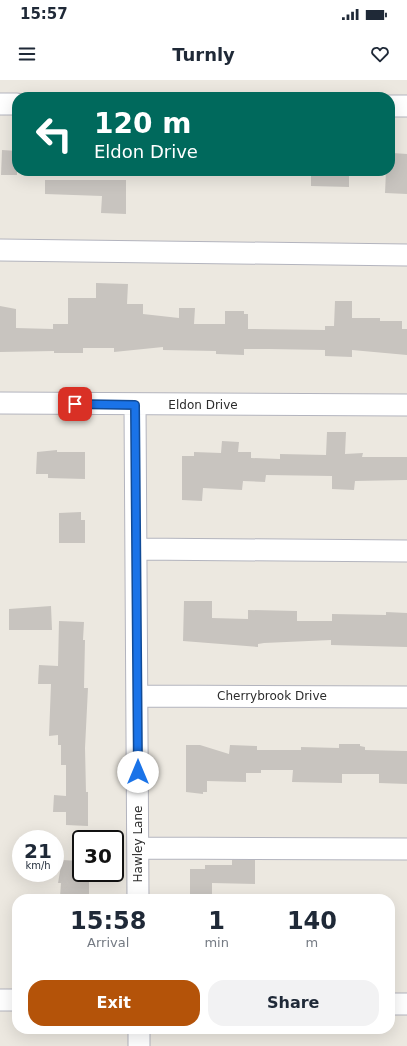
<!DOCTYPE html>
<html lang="en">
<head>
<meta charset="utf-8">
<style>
  :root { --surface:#fff; --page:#f2f2f3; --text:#1f2937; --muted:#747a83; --accent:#b45309 }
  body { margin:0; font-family:"DejaVu Sans",sans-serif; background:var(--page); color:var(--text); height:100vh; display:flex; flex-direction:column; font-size:15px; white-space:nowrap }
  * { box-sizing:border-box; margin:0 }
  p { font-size:13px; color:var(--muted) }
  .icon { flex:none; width:22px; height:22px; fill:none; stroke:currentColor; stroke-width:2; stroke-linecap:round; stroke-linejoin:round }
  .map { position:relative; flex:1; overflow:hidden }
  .drawer { position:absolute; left:12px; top:814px; width:383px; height:140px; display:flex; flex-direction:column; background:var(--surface); border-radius:16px; box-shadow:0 4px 16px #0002 }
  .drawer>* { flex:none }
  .guide { position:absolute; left:12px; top:12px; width:383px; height:84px; border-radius:16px; box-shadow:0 4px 16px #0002; background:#00695c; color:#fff; overflow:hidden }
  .speed { position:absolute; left:12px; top:750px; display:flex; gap:8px; font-size:20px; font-weight:700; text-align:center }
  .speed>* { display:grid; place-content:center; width:52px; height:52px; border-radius:50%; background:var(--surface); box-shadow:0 4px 16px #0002; line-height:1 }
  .speed small { font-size:10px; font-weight:400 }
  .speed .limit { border:2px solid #111; border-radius:6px; background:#fff; color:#111 }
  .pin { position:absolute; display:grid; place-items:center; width:34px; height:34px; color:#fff; margin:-17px; border-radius:8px; box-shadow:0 2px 6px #0006 }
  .me { position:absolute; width:44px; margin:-22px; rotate:0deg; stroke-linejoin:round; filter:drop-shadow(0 0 3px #0008) }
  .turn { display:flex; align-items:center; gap:14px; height:84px; padding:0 16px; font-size:18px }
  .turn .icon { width:52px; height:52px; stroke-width:2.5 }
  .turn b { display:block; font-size:28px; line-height:34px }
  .eta { display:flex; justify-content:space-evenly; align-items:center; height:68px; text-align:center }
  .eta b { font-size:24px; font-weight:600; line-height:28px }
  .action { display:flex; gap:8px; margin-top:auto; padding:8px 16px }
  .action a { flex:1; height:46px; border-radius:16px; background:var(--accent); color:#fff; font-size:16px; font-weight:600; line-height:46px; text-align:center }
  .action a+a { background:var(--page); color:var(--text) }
  .status { display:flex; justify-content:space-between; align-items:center; height:28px; padding:0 20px; background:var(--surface); direction:ltr }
  .status svg { height:11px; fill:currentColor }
  header { display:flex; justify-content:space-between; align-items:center; height:52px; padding:0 16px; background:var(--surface); font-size:18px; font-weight:600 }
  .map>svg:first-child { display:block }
  .building { fill:#c8c4bf }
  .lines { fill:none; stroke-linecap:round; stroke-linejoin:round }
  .minor-casing { stroke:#b3b4be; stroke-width:23 }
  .minor { stroke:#fff; stroke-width:21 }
  .route-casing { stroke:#114b97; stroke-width:10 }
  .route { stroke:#1a73e8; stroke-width:7 }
  .labels { text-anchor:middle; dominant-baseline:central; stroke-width:3; stroke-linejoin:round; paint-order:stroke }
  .street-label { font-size:12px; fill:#2c2c2c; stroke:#fff }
</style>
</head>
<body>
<div class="status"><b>15:57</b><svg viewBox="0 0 49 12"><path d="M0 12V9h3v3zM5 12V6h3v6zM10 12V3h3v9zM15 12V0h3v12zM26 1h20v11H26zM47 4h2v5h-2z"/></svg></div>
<header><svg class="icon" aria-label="menu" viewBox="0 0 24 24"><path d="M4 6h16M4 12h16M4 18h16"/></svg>Turnly<svg class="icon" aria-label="heart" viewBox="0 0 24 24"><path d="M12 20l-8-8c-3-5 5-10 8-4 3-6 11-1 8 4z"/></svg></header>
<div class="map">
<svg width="407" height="966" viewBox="0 0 407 966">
  <rect width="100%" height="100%" fill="#ece8e0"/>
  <path class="building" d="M2 70 17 71V95H1Z
    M392 73 407 74V114L385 113 386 91H390V77H392Z
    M311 91H349V107L311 106Z
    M45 100H126V134L101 133 102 116 45 114Z
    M96 203 128 204 127 224H143V234L179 238V228H195L194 244H225V231H244V234H248V249L325 250V246H334L335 221H352V238H380V241H402V249H407V275L352 270V277L325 276V270L269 269H244V275L216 274V271L163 270V267L114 272V268H83V273H54V271L0 272V226L16 229V248L53 249V244H68V218H96Z
    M327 352H346L345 374 363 373 362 377H407V400L355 401 354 410 332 409V396L266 395 265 402 243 401 242 410 203 408 202 421 182 420V376H194V372L221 373 222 361 239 362 238 372H251V378L280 379V374L326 375Z
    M57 370V372H85V399L48 398V394H36L37 372Z
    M81 432V440H85V463H59V433Z
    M184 521H212V538L248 539V530L297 531V541H332V534L386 535V532L407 533V567L331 565V560L264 563 258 564V567L183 561Z
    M51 526 52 550H9V529Z
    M59 541 84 542 83 560H85L84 608H88L85 668 86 712H88V746L66 745V732H53L54 715 66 716V685H61V665H58V655L49 656 51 604H38L39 585 58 586Z
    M339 664H360V666L365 667V670L407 671V704L379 703V694H342V703L292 702 293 690H261V693H246V702L207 701V712H203V714L186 712V665H200L229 674 230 665 257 666V670H301V667L339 668Z
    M62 780 81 781V793H83V801H89V818L60 817 61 803H58Z
    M232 780H255V804L212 803V819H190V789H205V785H232Z"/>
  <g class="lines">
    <defs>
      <path id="minor" d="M0 24H17
        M390 26H407
        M0 170 407 175
        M0 323 407 325
        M135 325 138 819
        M136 469 407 471
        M137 616 407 617
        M138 768 407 769
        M0 920H17
        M390 924H407
        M139 966V949"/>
    </defs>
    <use href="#minor" class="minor-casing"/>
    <use href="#minor" class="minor"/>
  </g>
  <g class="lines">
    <defs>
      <path id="route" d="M75 324 135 325 138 692"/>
    </defs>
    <use href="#route" class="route-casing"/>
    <use href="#route" class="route"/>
  </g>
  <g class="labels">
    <g class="street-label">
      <text x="203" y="325">Eldon Drive</text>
      <text x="272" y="616">Cherrybrook Drive</text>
      <text transform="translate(138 764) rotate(-90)">Hawley Lane</text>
    </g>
  </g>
</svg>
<div class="speed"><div>21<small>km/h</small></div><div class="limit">30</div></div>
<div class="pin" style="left:75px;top:324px;background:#d93025"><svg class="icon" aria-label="arrive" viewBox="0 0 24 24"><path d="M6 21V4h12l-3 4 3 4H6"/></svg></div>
<svg class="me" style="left:138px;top:692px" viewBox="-20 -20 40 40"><circle r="19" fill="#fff"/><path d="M0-13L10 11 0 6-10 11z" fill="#1a73e8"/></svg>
<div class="guide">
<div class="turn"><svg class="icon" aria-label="left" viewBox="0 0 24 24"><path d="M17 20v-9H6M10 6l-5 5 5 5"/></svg><div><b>120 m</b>Eldon Drive</div></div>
</div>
<section class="drawer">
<div class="eta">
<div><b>15:58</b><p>Arrival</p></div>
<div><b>1</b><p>min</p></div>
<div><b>140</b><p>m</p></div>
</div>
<div class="action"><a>Exit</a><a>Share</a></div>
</section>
</div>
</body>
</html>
